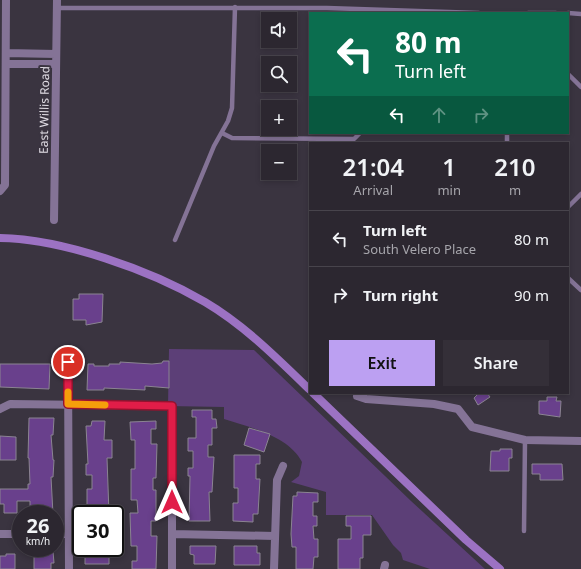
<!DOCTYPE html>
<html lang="en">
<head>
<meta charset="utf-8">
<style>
  :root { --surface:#2c2730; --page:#342f38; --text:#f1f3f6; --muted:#a6a5ab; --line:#48444c; --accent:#bca0f2 }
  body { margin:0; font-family:"Noto Sans",sans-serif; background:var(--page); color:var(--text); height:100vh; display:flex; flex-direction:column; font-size:15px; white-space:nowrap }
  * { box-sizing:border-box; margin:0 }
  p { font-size:13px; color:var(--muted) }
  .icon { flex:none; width:22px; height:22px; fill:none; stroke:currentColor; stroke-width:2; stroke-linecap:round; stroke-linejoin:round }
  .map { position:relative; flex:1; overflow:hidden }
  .panel { position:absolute; left:309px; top:142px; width:260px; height:252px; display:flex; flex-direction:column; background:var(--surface); border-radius:0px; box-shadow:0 2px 6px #0003,0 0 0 1px var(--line) }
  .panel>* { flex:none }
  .guide { position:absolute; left:309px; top:12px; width:260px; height:122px; border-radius:0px; box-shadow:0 2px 6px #0003,0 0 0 1px var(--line); background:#0b6e4f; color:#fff; overflow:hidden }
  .buttons { position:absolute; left:261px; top:12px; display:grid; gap:8px }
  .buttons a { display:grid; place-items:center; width:36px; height:36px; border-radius:0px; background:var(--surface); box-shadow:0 2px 6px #0003,0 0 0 1px var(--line); font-size:20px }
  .speed { position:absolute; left:12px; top:505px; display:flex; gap:8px; font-size:20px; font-weight:700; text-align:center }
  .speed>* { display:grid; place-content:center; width:52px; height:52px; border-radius:50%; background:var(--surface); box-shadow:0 2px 6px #0003,0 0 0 1px var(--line); line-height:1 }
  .speed small { font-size:10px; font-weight:400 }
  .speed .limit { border:2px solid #111; border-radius:6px; background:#fff; color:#111 }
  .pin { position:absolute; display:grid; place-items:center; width:34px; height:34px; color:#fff; margin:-17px; border:2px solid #fff; border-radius:50%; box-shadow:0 1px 4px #0007 }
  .me { position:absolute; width:44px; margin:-22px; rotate:0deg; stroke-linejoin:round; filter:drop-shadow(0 0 3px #0008) }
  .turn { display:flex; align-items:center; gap:14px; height:84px; padding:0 20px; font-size:18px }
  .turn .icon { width:52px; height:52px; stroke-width:2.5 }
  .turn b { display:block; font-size:28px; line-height:34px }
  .lanes { display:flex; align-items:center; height:38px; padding:0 20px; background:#0003; justify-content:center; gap:20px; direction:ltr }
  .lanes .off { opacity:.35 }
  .eta { display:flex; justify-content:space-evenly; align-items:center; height:68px; text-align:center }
  .eta b { font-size:24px; font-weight:600; line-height:28px }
  .action { display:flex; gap:8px; margin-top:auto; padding:8px 20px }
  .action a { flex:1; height:46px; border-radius:0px; background:var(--accent); color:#111; font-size:16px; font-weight:600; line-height:46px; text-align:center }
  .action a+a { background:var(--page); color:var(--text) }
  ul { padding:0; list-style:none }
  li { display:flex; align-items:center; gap:12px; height:56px; padding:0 20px; border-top:1px solid var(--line) }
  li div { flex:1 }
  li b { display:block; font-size:15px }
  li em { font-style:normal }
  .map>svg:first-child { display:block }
  .green { fill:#5c3f77 }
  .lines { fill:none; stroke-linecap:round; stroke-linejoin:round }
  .canal { stroke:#9c72c3; stroke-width:8 }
  .building { fill:#69408c; stroke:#8b8492 }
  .lane { stroke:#847396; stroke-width:4.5 }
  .street { stroke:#847396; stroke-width:8 }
  .route-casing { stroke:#92132f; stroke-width:10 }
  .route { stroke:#e11d48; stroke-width:7 }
  .slow { stroke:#f59e0b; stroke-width:7 }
  .labels { text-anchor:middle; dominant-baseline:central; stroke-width:4; stroke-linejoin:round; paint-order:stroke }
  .street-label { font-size:12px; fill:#e1dde5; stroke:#3a3440 }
</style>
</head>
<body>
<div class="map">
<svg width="581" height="569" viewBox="0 0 581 569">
  <rect width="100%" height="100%" fill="#3a3440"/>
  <path class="green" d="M169 349 254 350 411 501 485 569H430L403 560 401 553 393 545 372 515H326V492L291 482 299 476 302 462C289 436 249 427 224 419V407L168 406Z"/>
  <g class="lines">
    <path class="canal" d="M0 238C63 239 150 270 205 302 244 325 277 358 310 390
      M313 393 466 540 500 569"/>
  </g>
  <path class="building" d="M79 294H103L102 322 86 325V320H73V299H79Z
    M163 361H169V388L145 386V390L104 388V390H87L88 364H94V366H109V364H120V362L152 364 162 363Z
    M0 364H50L49 389 0 387Z
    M476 393H487L490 397 478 405 474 398 477 395Z
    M547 397H557L556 401H561L560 417 539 414V401H547Z
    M192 410H212V419H216L217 428H212V445H208V457H214L212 492H209L210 521H189L190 476H188V468H193V451H188V438H196V417H192Z
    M29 418H54L53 435H51L53 460H54L53 477H51L53 514H30V501H17V513H4V504H0V489H28V484H30L29 458H28Z
    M92 421H105L104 440H112V458H107L109 514H84V506H87V489H92V475H86V464H88L86 426H91Z
    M156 421V429H151V444H157L156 478H153V490H156V521H151V536H157L156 569H132V561H137V546H131L130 513H138L137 500H131V469H135V440H131L130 422Z
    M249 428 270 434 264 452 244 445Z
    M0 436 16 437V460H0Z
    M500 449H512V458H509V471H490L491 451H500Z
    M234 455H260V464H256V479H260L258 514H253V522L233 521V503H238V488H234Z
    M532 464H562L563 480H540V474H532Z
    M297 492 318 493V502H313V516H317V526H313L314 539H318V557H314L313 569H296V547H292L291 534 293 496H297Z
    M346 516H371V535H363V558H360V569H338V539H351V526H346Z
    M190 546H216L215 564H194V555L190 554Z
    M234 546H257V553H260V565H234Z
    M34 548H48V551H53L54 563H51V569H34Z
    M85 548H109V564H85Z
    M6 554H15V569H0V556H6Z"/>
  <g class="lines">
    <path class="lane" d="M57 8H327L479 13
      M528 13H556
      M568 13 581 14
      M568 74 581 87
      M222 133 232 138 354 139 360 133
      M507 133V143
      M568 207 581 194
      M175 240 214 146 228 121 232 108 235 7
      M568 278 581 290
      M524 531 525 440"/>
    <path class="street" d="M6 53 56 54
      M6 64H56
      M0 191 5 185 6 0
      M54 220 57 0
      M68 362 69 569
      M357 396 366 399 434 404 458 409 472 427 525 440 581 441
      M0 409 10 404 172 406V569
      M0 534H21
      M55 534H69
      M172 534 275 536
      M274 569 277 480 283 466
      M384 569 385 565"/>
  </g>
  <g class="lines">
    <defs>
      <path id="route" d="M68 362V404L172 406V502"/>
    </defs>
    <use href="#route" class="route-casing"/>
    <use href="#route" class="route"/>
    <path class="slow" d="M68 392V404L105 405"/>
  </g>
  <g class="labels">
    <g class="street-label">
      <text transform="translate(44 110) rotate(-89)">East Willis Road</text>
    </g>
  </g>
</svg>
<div class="buttons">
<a><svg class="icon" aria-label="sound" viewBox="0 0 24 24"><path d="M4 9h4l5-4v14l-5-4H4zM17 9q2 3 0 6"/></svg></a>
<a><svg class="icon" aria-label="search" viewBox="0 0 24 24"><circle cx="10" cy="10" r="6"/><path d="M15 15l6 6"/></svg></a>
<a>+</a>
<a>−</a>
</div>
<div class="speed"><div>26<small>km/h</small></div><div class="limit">30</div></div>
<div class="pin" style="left:68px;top:362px;background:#d93025"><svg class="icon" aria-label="arrive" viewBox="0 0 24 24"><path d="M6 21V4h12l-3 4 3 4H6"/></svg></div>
<svg class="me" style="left:172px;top:502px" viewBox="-20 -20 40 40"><path d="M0-17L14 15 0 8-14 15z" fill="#e11d48" stroke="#fff" stroke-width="4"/></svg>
<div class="guide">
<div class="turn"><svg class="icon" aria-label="left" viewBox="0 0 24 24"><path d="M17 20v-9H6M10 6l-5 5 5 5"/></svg><div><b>80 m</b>Turn left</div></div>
<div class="lanes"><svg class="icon" aria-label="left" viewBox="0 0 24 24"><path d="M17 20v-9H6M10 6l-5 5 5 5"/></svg><svg class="icon off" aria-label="ahead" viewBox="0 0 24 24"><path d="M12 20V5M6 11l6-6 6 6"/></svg><svg class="icon off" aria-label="right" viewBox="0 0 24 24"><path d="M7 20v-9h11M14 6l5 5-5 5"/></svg></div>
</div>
<section class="panel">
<div class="eta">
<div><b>21:04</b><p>Arrival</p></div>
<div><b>1</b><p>min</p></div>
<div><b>210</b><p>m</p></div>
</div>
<ul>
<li><svg class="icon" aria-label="left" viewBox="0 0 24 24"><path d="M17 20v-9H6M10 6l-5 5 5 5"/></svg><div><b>Turn left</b><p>South Velero Place</p></div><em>80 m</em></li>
<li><svg class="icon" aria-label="right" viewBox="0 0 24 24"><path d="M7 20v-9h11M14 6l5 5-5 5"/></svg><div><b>Turn right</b></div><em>90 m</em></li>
</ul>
<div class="action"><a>Exit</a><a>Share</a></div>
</section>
</div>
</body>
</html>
